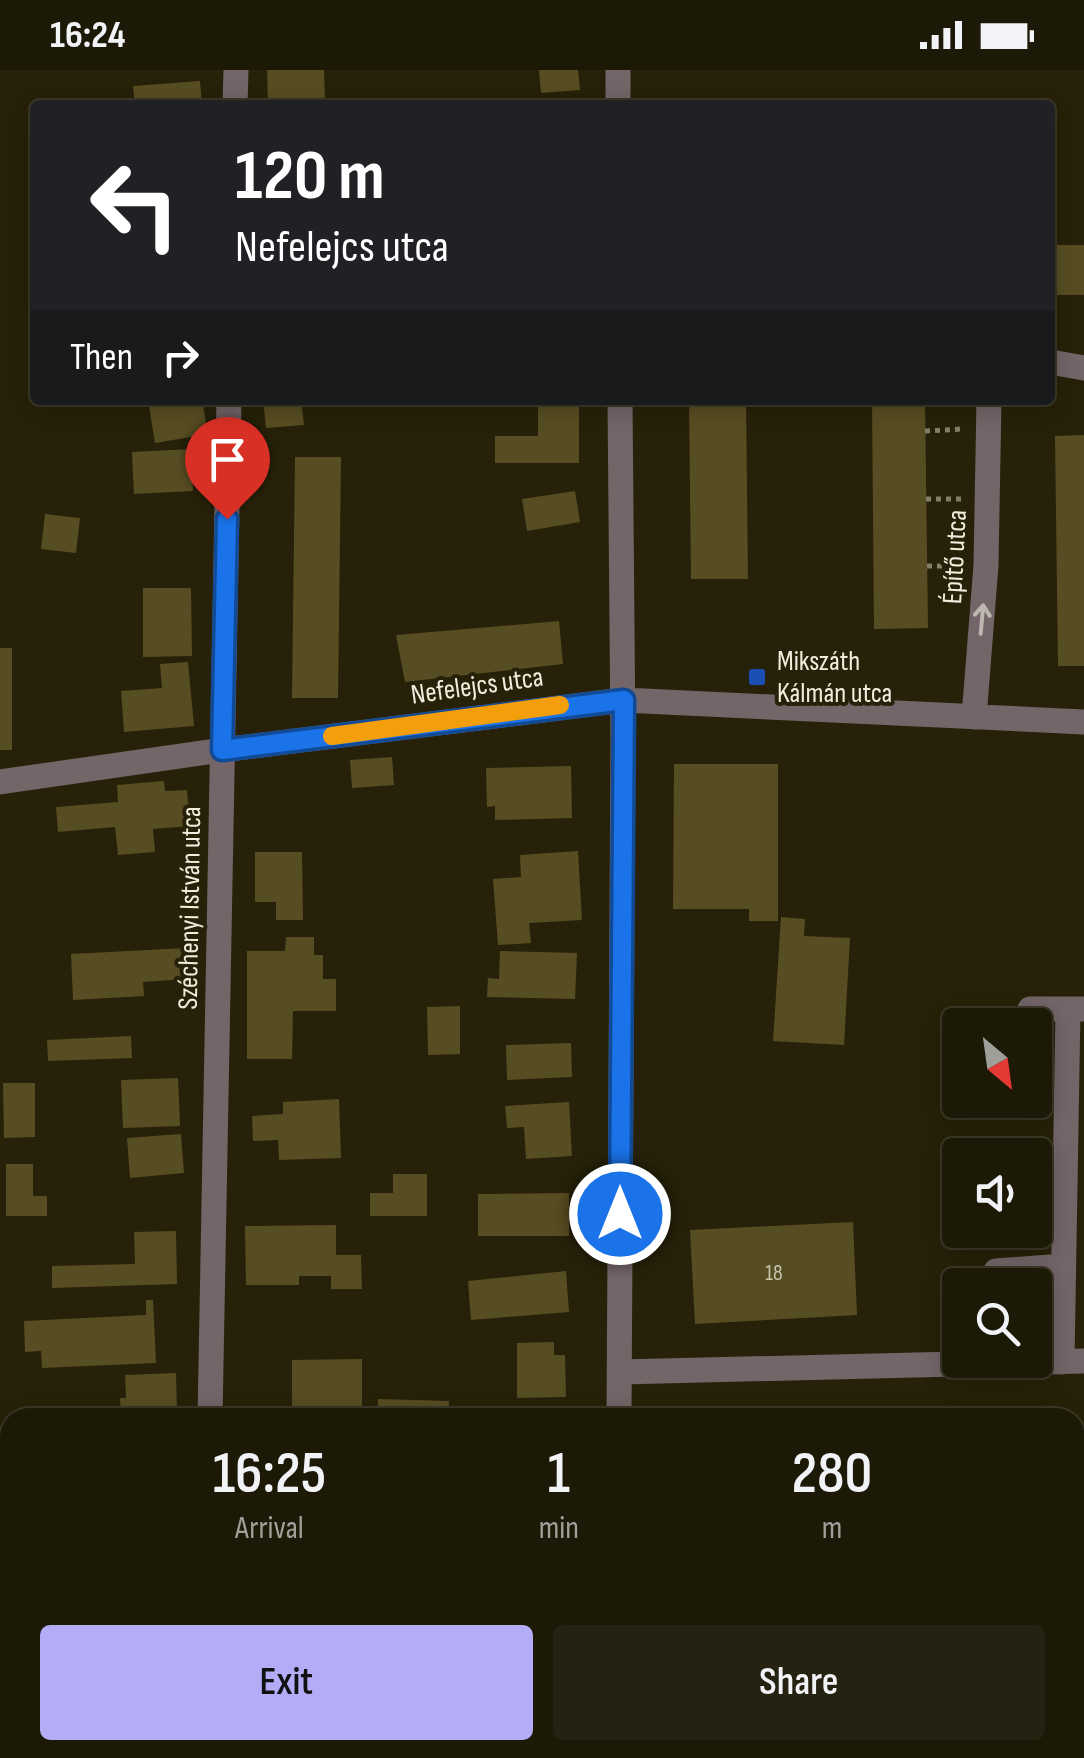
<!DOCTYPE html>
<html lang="en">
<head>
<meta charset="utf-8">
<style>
  :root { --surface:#1d1907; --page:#252211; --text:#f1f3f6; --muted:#a0a09b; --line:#3b3828; --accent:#b5acf8 }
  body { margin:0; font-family:"Sofia Sans Condensed",sans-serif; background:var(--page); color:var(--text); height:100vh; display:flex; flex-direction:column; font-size:38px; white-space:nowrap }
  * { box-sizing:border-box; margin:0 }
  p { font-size:32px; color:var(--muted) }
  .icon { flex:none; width:55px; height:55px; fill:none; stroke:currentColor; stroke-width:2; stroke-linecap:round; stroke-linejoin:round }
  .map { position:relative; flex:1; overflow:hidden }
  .sheet { position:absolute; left:0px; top:1338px; width:1085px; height:352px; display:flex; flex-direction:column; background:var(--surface); border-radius:30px 30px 0 0; box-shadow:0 5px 25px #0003,0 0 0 2px var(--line) }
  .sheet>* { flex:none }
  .banner { position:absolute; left:30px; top:30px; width:1025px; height:305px; border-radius:10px; box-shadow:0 5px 25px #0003,0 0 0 2px var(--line); background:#202124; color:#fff; overflow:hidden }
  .needle { width:65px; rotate:151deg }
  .controls { position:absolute; left:942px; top:938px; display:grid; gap:20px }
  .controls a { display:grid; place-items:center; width:110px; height:110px; border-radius:10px; background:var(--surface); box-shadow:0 5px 25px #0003,0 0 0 2px var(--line); font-size:50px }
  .pin { position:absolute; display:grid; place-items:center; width:85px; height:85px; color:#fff; margin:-102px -42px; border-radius:50% 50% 50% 0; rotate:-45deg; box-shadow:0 0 10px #0007 }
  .pin .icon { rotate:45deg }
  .me { position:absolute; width:110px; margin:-55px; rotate:0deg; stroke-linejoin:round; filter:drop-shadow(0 0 8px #0008) }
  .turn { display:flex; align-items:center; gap:35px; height:210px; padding:0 40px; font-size:45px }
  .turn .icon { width:130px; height:130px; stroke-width:2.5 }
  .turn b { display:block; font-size:70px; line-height:85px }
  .then { display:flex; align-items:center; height:95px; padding:0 40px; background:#0003; gap:20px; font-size:38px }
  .eta { display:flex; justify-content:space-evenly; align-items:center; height:170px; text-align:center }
  .eta b { font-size:60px; font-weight:600; line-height:70px }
  .primary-button { display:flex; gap:20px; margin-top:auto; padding:20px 40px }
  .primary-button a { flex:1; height:115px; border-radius:10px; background:var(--accent); color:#111; font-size:40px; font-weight:600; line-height:115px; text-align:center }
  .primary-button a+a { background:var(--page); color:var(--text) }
  .status { display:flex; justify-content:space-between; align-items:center; height:70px; padding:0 50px; background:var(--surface); direction:ltr }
  .status svg { height:28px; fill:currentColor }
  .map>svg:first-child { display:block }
  .building { fill:#574d22 }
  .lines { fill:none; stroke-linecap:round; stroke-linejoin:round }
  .path { stroke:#837e6b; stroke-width:5; stroke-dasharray:5 5; stroke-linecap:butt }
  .minor { stroke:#736568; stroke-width:25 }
  .oneway { stroke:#beb7af }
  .route-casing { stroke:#114b97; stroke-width:25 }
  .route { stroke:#1a73e8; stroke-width:18 }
  .slow { stroke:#f59e0b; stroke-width:18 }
  .transit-dot { fill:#1a4fb4; stroke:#272109; stroke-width:4 }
  .labels { text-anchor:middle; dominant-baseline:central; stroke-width:8; stroke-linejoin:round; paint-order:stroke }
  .number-label { font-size:22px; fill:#cac5af }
  .street-label { font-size:28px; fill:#f0edde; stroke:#272109 }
  .poi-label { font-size:28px; fill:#f0edde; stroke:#272109; text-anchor:start }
</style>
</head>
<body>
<div class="status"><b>16:24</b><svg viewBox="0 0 49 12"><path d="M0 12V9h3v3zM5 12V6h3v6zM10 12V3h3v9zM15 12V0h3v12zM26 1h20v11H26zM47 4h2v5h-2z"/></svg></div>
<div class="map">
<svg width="1084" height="1688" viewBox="0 0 1084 1688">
  <rect width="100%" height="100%" fill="#272109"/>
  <path class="building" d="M267 0H324L325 31 268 33Z
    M539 0H578L580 20 541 23Z
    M200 11 202 35H135L133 16Z
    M1050 175H1084V225H1050Z
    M148 330H202L208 364 155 373Z
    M263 330H301L304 355 266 358Z
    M689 330H746L748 509H691Z
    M872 330H925L928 558 874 559Z
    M538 337H579V393H495V366H538Z
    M1084 365V596H1058L1055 366Z
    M191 379 193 421 134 424 132 382Z
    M295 387H341L338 628H292Z
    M575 421 580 452 527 461 522 429Z
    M45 444 80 448 76 483 41 479Z
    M143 518H191L192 586 143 587Z
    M559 551 563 594 405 612 396 565Z
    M0 578H12V680H0Z
    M188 592 194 656 124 662 121 621 162 618 160 594Z
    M392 687 394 715 352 718 350 690Z
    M674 694H778V851H749V839H673Z
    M571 696 572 748 495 750V736L487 737 486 698Z
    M164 711 165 721 187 720 190 756 153 759 155 782 118 785 115 757 58 762 56 737 118 732 117 715Z
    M578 781 582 850 529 853 531 873 498 875 493 809 521 807 520 785Z
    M255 782H302L303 850H276V832H255Z
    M781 847 805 849 804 866 850 868 844 975 773 971Z
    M286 867H314V885H323V909H336V941H293L292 989H247V881H285Z
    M186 878 188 909 143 912 144 926 73 930 71 884Z
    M500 881 577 883 575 929 487 927 488 908 499 909Z
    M460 936V984L428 985 427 937Z
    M131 966 132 988 48 991 47 970Z
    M571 973 572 1007 507 1010 506 975Z
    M178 1008 180 1056 123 1058 121 1010Z
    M3 1013H35V1067L4 1068Z
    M339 1029 341 1088 279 1090 278 1070 253 1071 252 1046 283 1044V1032Z
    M569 1032 572 1086 526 1089 524 1057 507 1058 505 1036Z
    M181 1064 184 1103 130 1108 127 1068Z
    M6 1094H33V1126H47V1146H6Z
    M393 1104H427V1146H370V1123H393Z
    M569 1123V1166H478V1124Z
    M853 1152 857 1245 695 1254 690 1160Z
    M336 1155V1185H361L362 1219H331V1206H299V1215H246L245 1156Z
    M176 1161 177 1214 52 1218V1196L135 1194 134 1162Z
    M566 1201 569 1242 471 1250 468 1211Z
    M146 1230H153L156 1293 42 1298 41 1281 25 1282 24 1251 146 1245Z
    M554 1272V1285H565L566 1327 517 1328V1273Z
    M362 1289V1336L292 1337V1290Z
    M176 1303 177 1348H121L120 1328H126L125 1305Z
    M378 1329 449 1331 448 1348H377Z
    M239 1680H281V1688H238Z
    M498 1680H556V1688H498Z
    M657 1680H795V1688H657Z"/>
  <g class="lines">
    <path class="path" d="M925 361 962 359
      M926 429H963
      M927 496H959"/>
    <path class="minor" d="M618 0V35
      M235 35 236 0
      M1050 292 1084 298
      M974 647 986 495 989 330
      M0 712 222 680 623 630 1084 652
      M1030 939H1084
      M996 1201 1063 1196
      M1062 1292 1068 940
      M620 1302 1084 1291
      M210 1348 229 330
      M619 1348 623 670 620 330
      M204 1688V1680
      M612 1688V1680"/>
  </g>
  <defs><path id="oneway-shaft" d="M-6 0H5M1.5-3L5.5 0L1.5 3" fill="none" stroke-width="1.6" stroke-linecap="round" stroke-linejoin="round" transform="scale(2.5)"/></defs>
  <use class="oneway" href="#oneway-shaft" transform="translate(982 549) rotate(-85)"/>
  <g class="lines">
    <defs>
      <path id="route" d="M227 449 222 680 624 630 620 1144"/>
    </defs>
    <use href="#route" class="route-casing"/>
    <use href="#route" class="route"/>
    <path class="slow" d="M332 666 560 635"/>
  </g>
  <rect class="transit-dot" x="747" y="597" width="20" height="20" rx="5"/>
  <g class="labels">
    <g class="number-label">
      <text x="774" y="1203">18</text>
    </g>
    <g class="street-label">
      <text transform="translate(955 487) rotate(-87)">Építő utca</text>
      <text transform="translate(477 616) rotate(-8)">Nefelejcs utca</text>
      <text transform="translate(190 838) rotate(-89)">Széchenyi István utca</text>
    </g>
    <g class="poi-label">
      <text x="777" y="591">Mikszáth<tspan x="777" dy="32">Kálmán utca</tspan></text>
    </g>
  </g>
</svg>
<div class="controls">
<a><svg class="needle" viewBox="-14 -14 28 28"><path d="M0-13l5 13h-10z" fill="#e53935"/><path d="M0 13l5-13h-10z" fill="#a0a09b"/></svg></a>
<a><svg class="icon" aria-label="sound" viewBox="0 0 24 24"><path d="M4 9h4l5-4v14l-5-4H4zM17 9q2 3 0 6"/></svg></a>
<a><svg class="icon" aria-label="search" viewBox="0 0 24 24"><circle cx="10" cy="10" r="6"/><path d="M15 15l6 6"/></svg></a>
</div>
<div class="pin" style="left:227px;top:449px;background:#d93025"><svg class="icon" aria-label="arrive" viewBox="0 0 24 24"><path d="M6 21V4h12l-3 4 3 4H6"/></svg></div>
<svg class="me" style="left:620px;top:1144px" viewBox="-20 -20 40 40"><circle r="17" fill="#1a73e8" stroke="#fff" stroke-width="3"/><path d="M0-11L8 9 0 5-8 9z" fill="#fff"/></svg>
<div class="banner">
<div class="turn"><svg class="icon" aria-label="left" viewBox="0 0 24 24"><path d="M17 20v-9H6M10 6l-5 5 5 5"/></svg><div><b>120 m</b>Nefelejcs utca</div></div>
<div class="then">Then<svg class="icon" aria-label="right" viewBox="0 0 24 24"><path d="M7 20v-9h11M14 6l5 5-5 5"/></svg></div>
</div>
<section class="sheet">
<div class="eta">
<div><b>16:25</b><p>Arrival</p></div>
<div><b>1</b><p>min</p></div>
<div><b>280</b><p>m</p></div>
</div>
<div class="primary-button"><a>Exit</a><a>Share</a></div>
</section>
</div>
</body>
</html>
